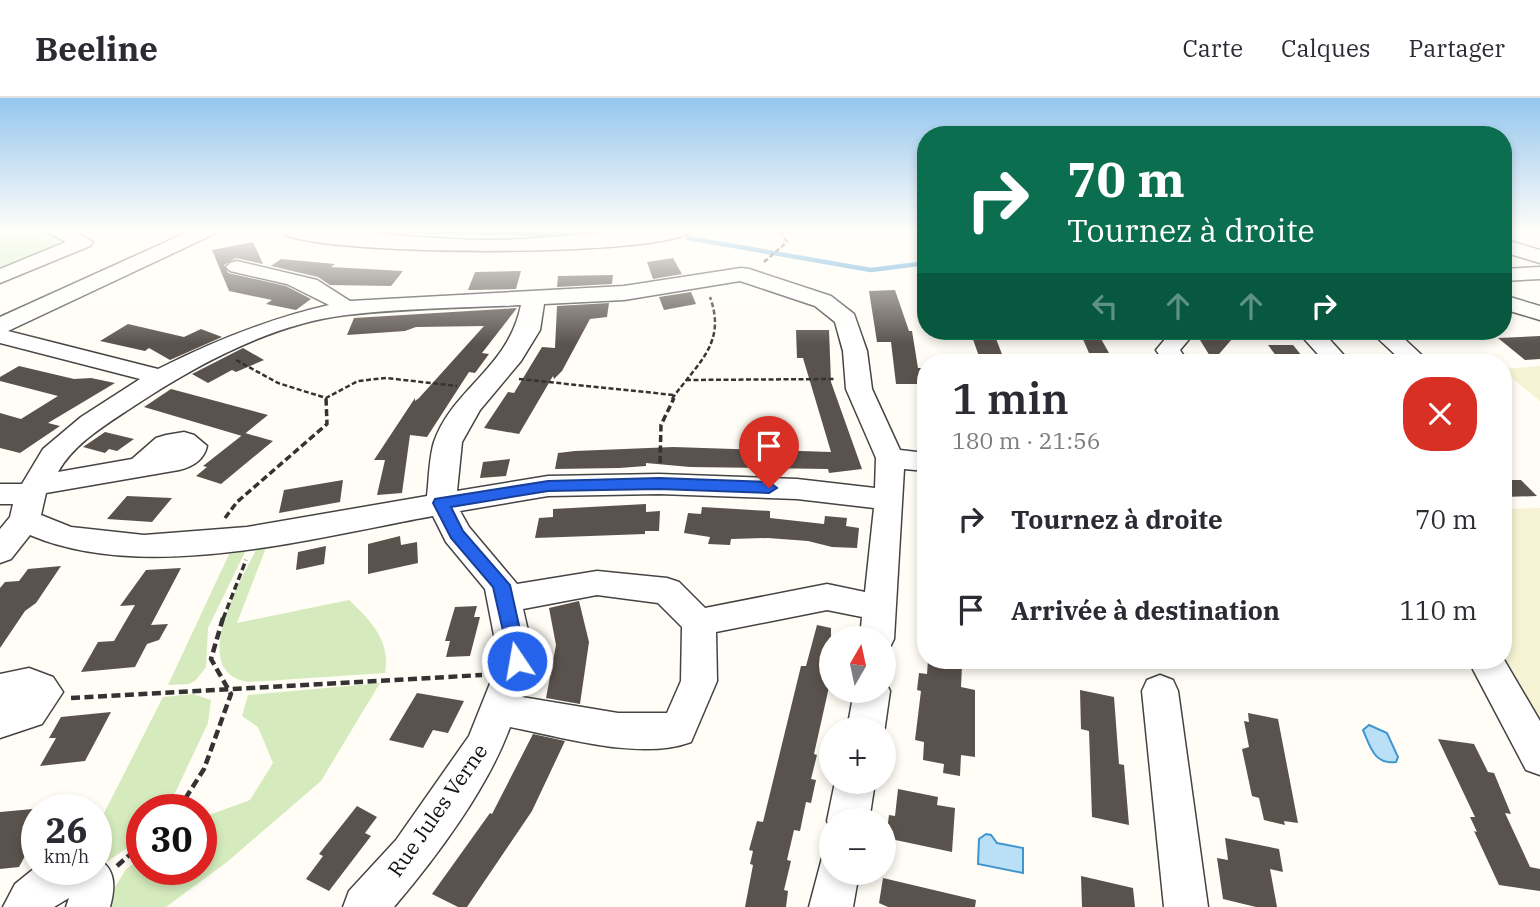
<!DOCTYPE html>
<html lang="fr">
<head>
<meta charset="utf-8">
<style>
  :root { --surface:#fff; --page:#f2f2f3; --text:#2b2b33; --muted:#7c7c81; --line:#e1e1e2 }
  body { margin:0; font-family:"IBM Plex Serif",serif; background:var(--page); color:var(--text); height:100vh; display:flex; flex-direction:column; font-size:26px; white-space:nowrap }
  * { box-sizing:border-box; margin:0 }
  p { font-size:23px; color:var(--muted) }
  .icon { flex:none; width:38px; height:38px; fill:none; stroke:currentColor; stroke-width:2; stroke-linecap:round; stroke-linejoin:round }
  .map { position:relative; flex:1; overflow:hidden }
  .drawer { position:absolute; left:917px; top:256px; width:595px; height:315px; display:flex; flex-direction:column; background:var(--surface); border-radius:28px; box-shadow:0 4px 10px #0003 }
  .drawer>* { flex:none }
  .top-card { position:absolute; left:917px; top:28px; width:595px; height:214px; border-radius:28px; box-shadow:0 4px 10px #0003; background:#0b6e4f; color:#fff; overflow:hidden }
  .needle { width:46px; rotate:9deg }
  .buttons { position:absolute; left:819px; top:528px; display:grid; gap:14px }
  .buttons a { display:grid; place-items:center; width:77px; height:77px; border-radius:50%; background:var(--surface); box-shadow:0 4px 10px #0003; font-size:35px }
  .speed { position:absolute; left:21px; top:696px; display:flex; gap:14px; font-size:35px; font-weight:700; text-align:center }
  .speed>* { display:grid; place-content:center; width:91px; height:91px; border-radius:50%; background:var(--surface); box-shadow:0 4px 10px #0003; line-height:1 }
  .speed small { font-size:18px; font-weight:400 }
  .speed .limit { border:10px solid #d22; background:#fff; color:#111 }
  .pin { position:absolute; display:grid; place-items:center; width:60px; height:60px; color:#fff; margin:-72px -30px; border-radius:50% 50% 50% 0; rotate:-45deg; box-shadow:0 0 7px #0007 }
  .pin .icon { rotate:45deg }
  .me { position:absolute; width:77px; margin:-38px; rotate:348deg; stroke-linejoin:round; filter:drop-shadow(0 0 5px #0008) }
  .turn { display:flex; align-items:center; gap:24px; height:147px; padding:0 35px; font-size:32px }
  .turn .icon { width:91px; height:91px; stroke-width:2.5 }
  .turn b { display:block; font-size:49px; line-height:60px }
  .lanes { display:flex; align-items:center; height:66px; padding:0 35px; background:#0003; justify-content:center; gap:35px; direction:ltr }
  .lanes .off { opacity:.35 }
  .round { display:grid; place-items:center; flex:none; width:74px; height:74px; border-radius:28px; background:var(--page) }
  .overview { display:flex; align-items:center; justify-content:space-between; height:119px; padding:0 35px }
  h1 { font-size:42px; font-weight:600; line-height:52px }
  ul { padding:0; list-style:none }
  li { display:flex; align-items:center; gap:21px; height:91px; padding:0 35px }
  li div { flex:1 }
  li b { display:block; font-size:26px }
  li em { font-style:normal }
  header { display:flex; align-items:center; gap:42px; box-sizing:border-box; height:98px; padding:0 35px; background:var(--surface); border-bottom:2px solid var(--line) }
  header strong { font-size:33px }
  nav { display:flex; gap:38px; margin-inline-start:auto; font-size:24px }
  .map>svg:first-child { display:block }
  .farmland { fill:#f6f3d4 }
  .green { fill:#d5ebbd }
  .water { fill:#b9e0f7; stroke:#3f96cf; stroke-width:2 }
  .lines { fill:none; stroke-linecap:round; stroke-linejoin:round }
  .stream { stroke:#3f96cf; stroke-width:4.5 }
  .building { fill:#5a524d }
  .minor-casing { stroke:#444; stroke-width:3 }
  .path-far2 { stroke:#333; stroke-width:2.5; stroke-dasharray:5 2.5; stroke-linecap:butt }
  .path-far1 { stroke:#333; stroke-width:3.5; stroke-dasharray:7 3.5; stroke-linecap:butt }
  .path { stroke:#333; stroke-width:4.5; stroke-dasharray:9 4.5; stroke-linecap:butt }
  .minor { fill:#fff; fill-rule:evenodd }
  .route { fill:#2563eb; stroke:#184099; stroke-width:2 }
  .labels { text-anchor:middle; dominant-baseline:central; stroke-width:7; stroke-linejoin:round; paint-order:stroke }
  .street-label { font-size:21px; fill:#111; stroke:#fff }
</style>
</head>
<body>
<header>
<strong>Beeline</strong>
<nav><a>Carte</a><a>Calques</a><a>Partager</a></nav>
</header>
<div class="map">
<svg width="1540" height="809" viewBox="0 0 1540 809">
  <rect width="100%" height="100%" fill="#fffdf5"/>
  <path class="farmland" d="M1540 268V303L1503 273V271Z
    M1540 410V638L1503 562V411Z"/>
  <path class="green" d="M0 133H46L71 143 0 176Z
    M267 447 237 525 349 502C371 523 391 543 385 575L250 584C184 576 244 477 258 448Z
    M247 450 208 530 206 569 196 582 189 586 168 587 231 452Z
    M380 585 321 683 227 764 166 809H103L126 771 142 760V772H201V720L250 702 273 665 258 629 242 618 248 597Z
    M193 596 211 602 208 625 167 712H142V740L105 765 96 761V731L163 599Z"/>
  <path class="water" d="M1369 627 1387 635 1398 659 1396 664C1374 667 1370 648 1363 632Z
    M986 736 991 737 997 745 1023 750V775L978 766 979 741Z"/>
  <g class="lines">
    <path class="stream" d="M408 133 539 136 588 133
      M688 140 871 172 926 165"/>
  </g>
  <path class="building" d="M253 144 263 166 236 160 224 167 228 175 286 188 311 201 296 212 266 206 272 202 229 193 212 152Z
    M673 160 682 176 653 181 647 164Z
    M281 161 335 166 331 169 403 173 391 188 330 187 318 179 271 168Z
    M521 173 516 191 468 192 475 174Z
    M613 177 612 186 557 189 558 178Z
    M895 192 909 233H912L918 270H924L926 286H896L891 244H877L869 193Z
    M691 194 696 206 664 212 659 199Z
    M609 205 607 219 590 221 562 273 554 281 553 278 519 336 484 330 508 294 514 295 542 249 555 250 557 208Z
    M517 210 482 255 489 256 475 275 469 274 427 339 410 337 402 395 377 397 385 362H374L415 300V303L419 300 484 228 416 229 405 233 347 237 354 220Z
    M128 226 184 239 201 231 222 239 170 262 149 250 145 253 100 243Z
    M796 232H829L831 284 862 371 829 375 828 371 690 369 646 365V368L619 370 555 371 558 355 575 353 673 349 831 354 803 260H797Z
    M970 233H993L1005 264H981Z
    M1210 233H1239L1213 263 1200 242Z
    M1540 238V261L1525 262 1498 240Z
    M1082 239H1100L1109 255H1089Z
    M1268 247H1293L1307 264 1280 263Z
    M243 250 264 262 236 274 232 272 208 285 192 276Z
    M19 268 74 281 91 280 115 285 48 325 60 328 20 355 0 350V315L21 321 58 298 0 283V279Z
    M171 291 268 317 242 338 144 309Z
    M105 334 134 341 117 353 109 351 105 355 83 349Z
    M245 335 273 343 221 386 196 378 207 369 203 368Z
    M510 361 506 378 480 380 483 364Z
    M343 382 340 404 279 415 284 392Z
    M1503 382H1521L1537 398 1503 399Z
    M127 398 149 399 172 400 152 424 107 421Z
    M646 406V414L660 413 659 433H645V436L535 440 539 420 553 419V411Z
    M702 409 770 413V420L824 426 825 418 847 420 846 428 859 430 857 450 832 449 808 443 768 440 731 441 730 447 708 446 710 439 684 435 688 415 701 416Z
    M400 438 401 447 417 444 418 465 368 476V446Z
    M326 448 324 466 296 472 298 454Z
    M61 468 36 505 25 513 0 550V490L5 484 19 483 28 471Z
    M181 470 151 527 168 526 159 542 147 546 135 569 81 574 98 544 114 543 135 507 120 508 146 472Z
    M579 503 589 544 580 606 546 600 556 547 549 510Z
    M477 508 474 519H480L470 558 446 559 450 543H445L455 509Z
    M817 527 831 530V580L814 656 817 657 811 681 816 682 811 705 806 704 800 733 794 732 787 762 791 763 784 792 788 793 786 809H745L753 767 750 766 753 753 749 752 757 723 763 724 801 568H806Z
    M928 562 962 567 961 589 975 592V659L961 657 960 678 943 675 944 666 923 662 924 644 915 642 921 593 917 592 919 575 927 576Z
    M1080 592 1114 599 1119 666 1124 667 1129 727 1092 719 1089 633 1081 631Z
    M417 595 464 603 448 635 433 632 423 650 389 642Z
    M111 614 85 663 40 668 56 640H49L61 619Z
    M1248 615 1278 621 1298 725 1284 723 1285 727 1264 722 1259 700 1252 698 1242 651 1249 649 1244 623 1249 624Z
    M533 636 565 643 532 713 467 809H458L432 796 490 715 492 716Z
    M1438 641 1474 646 1488 674 1494 675 1511 716 1505 715 1530 769 1540 771V793L1499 787 1474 733 1477 734 1470 719H1475Z
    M898 691 938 699 937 707 955 710 952 754 886 740 889 717 895 718Z
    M357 708 377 719 365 735 371 738 329 793 306 781 323 758 319 756Z
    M33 711 22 730 37 729V736L19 769 0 771V714Z
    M1225 740 1279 751 1283 774 1270 771 1277 809H1256L1223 801 1217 760 1228 762Z
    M1081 778 1133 790 1135 809H1082Z
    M883 780 976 802 975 809H888L879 805Z"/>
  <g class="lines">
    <defs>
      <path id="minor" d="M46 133H73L93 144 90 148 0 185V171L66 144Z
        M190 133H215L212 137 8 233 158 271C214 243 268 221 329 207L287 186 230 173 226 169 230 165 237 163 317 182 350 203 624 188 741 170 749 171 831 198 854 216 867 253 872 291 900 352 926 355V373L904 371 894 541 889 551 884 553V541H860L862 519 827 512 716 534 717 583 691 644C641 663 562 639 510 629 488 690 436 760 394 809H343L349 793 396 742 469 638 499 563 485 491 446 444 433 418C312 440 145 486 30 437L11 461 0 465V431L10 419 13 406H0V386H22L43 351 81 319 140 281 0 245V219ZM740 183 815 208 835 224 843 253 846 291 876 360 875 390 797 381 659 376 548 378 457 393 462 344 480 312 521 263 540 232 544 206 624 202ZM521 207C508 271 453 290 434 344 429 360 429 382 427 398L247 429 144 437 71 429 41 417 46 395 179 372C192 369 204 362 207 348L194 337 184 334 166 337 156 340 132 361 58 374C74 345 107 326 134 308 196 267 271 226 346 217 404 210 463 210 521 207ZM659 396 797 401 874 410 865 494 827 486 705 510 679 484 667 480 597 473 517 486 469 429 460 413 548 398ZM597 497 658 505 682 529 681 583 667 615H618L522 599 535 563 523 511Z
        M280 133C349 129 419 142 488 142 555 142 623 129 690 133 670 160 299 159 280 133Z
        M1503 141 1540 152V165L1503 154Z
        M1540 169V181L1503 183V171Z
        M1503 197 1540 208V222L1503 211Z
        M1172 233H1196L1180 252 1188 264H1164L1156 252Z
        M1297 233H1322L1350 264H1325Z
        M1370 233H1396L1429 264H1403Z
        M1503 560 1540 623V677L1526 672 1468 562Z
        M29 570 53 579 63 594 42 626 0 640V576Z
        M1160 577 1173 582 1178 593 1208 809H1164L1142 593 1147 582Z
        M884 581 890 593 884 635V632H847L854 593H884Z
        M835 684H875L869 723H831V732L827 723Z
        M831 756V775H859L853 809H809L822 760Z
        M96 760C117 770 115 790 110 809H66L69 800 54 809H3L15 786 36 769 37 772H96Z"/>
    </defs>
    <use href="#minor" class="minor-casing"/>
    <path class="path-far2" d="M764 164 787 144 779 133
      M236 262 278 285 326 300 358 283 386 280 457 288
      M519 281 674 297
      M686 282 835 281
      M672 301C697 265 727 246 710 199"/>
    <path class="path-far1" d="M660 365 661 327 674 300
      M225 420 237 404 327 326 326 300
      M223 521 246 462"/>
    <path class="path" d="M71 600 482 577
      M178 712 204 671 231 596 211 561 223 520
      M117 768 142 746"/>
    <use href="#minor" class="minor"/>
  </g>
  <linearGradient id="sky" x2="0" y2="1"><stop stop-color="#95c6ee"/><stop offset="0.54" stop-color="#fffefa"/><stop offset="1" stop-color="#fffefa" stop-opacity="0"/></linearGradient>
  <rect width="1540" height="246" fill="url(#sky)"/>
  <path class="route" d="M659 380 769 384 777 390 769 395 659 391 548 393 451 409 463 433 510 487 527 563 524 568H511L493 489 451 440 433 405 435 401 548 383Z"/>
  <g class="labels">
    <g class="street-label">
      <text transform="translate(437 712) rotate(-55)">Rue Jules Verne</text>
    </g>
  </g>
</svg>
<div class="buttons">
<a><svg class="needle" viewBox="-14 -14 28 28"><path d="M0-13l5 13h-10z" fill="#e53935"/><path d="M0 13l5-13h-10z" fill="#7c7c81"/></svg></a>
<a>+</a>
<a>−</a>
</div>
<div class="speed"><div>26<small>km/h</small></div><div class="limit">30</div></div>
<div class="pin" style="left:769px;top:390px;background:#d93025"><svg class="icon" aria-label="arrive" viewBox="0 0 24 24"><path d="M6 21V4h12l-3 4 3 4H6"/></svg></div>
<svg class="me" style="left:517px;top:563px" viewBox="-20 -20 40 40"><circle r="17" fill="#2563eb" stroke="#fff" stroke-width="3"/><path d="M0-11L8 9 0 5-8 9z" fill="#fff"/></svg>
<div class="top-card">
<div class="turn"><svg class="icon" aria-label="right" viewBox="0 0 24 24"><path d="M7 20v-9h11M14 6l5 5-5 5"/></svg><div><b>70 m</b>Tournez à droite</div></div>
<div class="lanes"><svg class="icon off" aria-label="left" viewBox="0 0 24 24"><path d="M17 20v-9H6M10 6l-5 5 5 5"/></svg><svg class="icon off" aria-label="ahead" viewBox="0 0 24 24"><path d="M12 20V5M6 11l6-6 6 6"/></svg><svg class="icon off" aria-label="ahead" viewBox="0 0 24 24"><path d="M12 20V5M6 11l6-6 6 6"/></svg><svg class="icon" aria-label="right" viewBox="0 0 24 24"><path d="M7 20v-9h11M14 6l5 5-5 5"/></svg></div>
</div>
<section class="drawer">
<div class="overview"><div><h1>1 min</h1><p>180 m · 21:56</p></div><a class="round" style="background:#d93025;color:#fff"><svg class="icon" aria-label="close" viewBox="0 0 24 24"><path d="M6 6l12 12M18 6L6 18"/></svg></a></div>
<ul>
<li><svg class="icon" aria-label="right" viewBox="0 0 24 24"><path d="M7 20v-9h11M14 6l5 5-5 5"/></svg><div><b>Tournez à droite</b></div><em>70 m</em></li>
<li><svg class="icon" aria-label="arrive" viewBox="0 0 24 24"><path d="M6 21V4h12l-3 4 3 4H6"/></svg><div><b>Arrivée à destination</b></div><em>110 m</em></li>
</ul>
</section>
</div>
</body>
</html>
